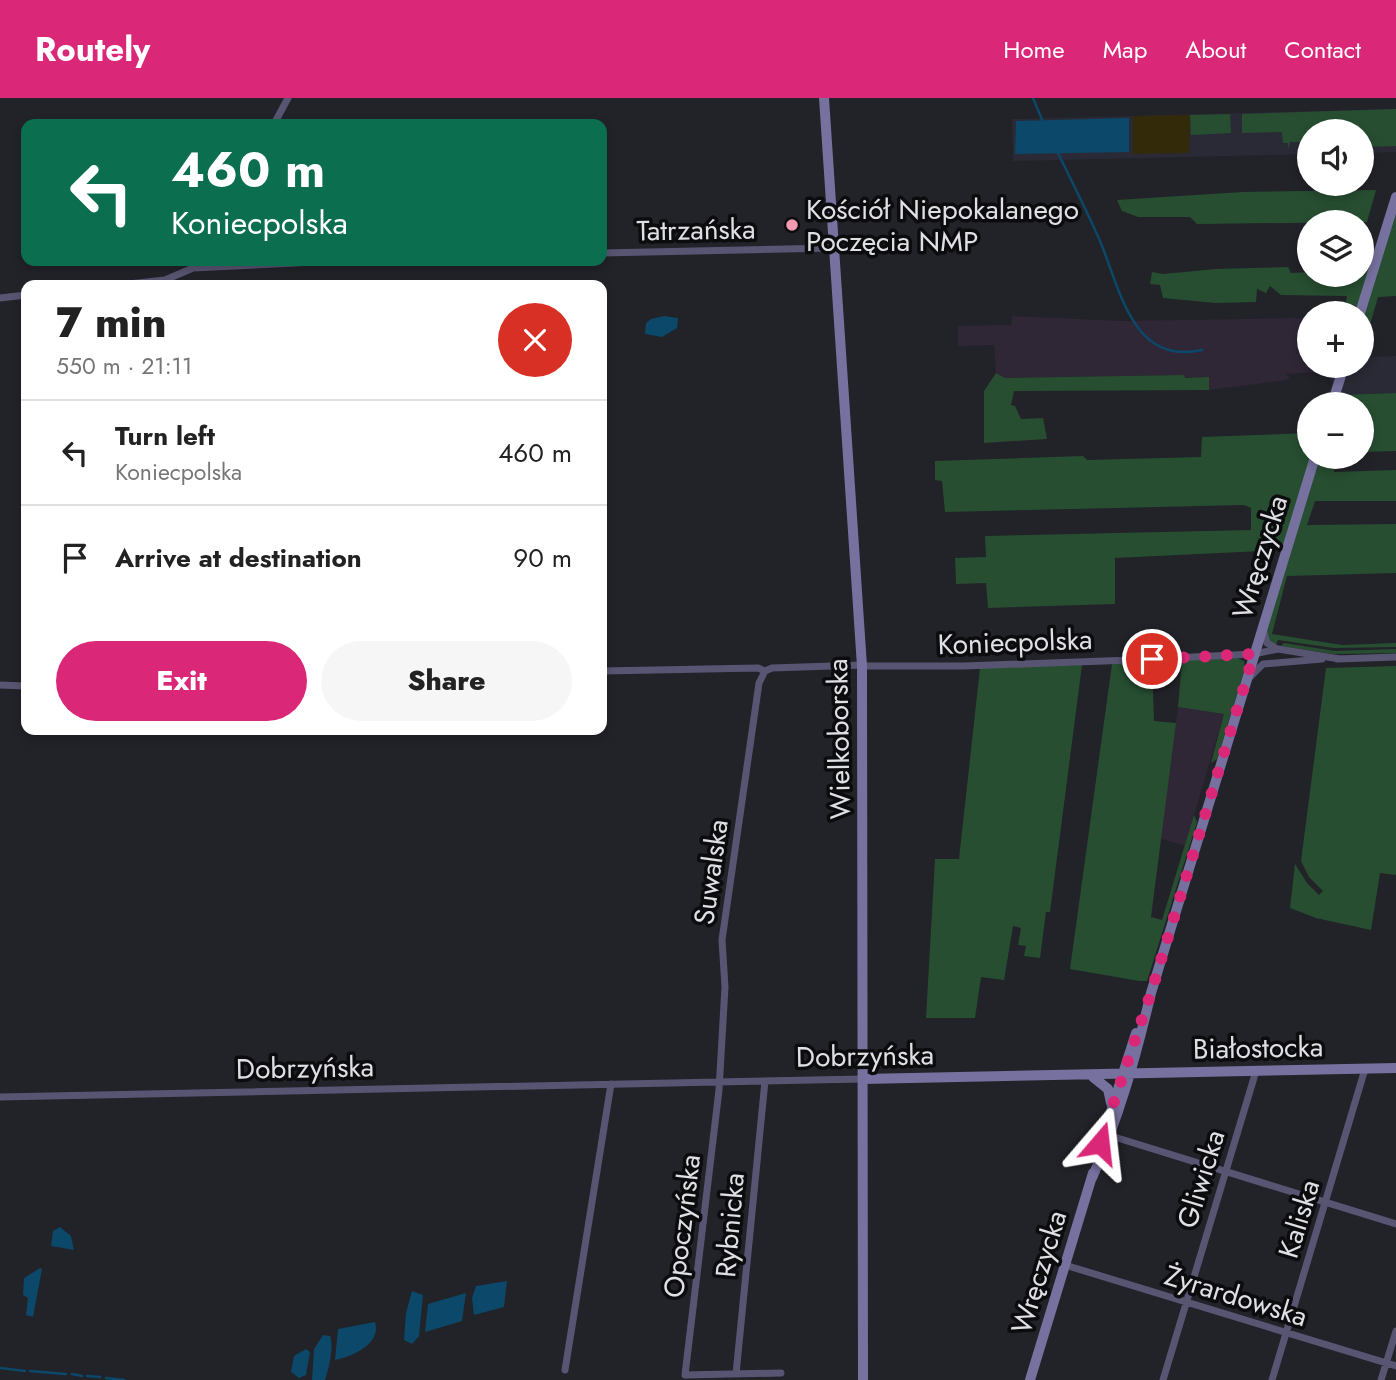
<!DOCTYPE html>
<html lang="en">
<head>
<meta charset="utf-8">
<style>
  :root { --surface:#fff; --page:#f6f6f6; --text:#222; --muted:#767676; --line:#e0e0e0; --accent:#db2777 }
  body { margin:0; font-family:Jost,sans-serif; background:var(--page); color:var(--text); height:100vh; display:flex; flex-direction:column; font-size:26px; white-space:nowrap }
  * { box-sizing:border-box; margin:0 }
  p { font-size:23px; color:var(--muted) }
  .icon { flex:none; width:38px; height:38px; fill:none; stroke:currentColor; stroke-width:2; stroke-linecap:round; stroke-linejoin:round }
  .map { position:relative; flex:1; overflow:hidden }
  .details { position:absolute; left:21px; top:182px; width:586px; height:455px; display:flex; flex-direction:column; background:var(--surface); border-radius:14px; box-shadow:0 4px 10px #0003 }
  .details>* { flex:none }
  .hud { position:absolute; left:21px; top:21px; width:586px; height:147px; border-radius:14px; box-shadow:0 4px 10px #0003; background:#0b6e4f; color:#fff; overflow:hidden }
  .controls { position:absolute; left:1297px; top:21px; display:grid; gap:14px }
  .controls a { display:grid; place-items:center; width:77px; height:77px; border-radius:50%; background:var(--surface); box-shadow:0 4px 10px #0003; font-size:35px }
  .pin { position:absolute; display:grid; place-items:center; width:60px; height:60px; color:#fff; margin:-30px; border:4px solid #fff; border-radius:50%; box-shadow:0 2px 7px #0007 }
  .me { position:absolute; width:77px; margin:-38px; rotate:17deg; stroke-linejoin:round; filter:drop-shadow(0 0 5px #0008) }
  .turn { display:flex; align-items:center; gap:24px; height:147px; padding:0 35px; font-size:32px }
  .turn .icon { width:91px; height:91px; stroke-width:2.5 }
  .turn b { display:block; font-size:49px; line-height:60px }
  .round { display:grid; place-items:center; flex:none; width:74px; height:74px; border-radius:37px; background:var(--page) }
  .overview { display:flex; align-items:center; justify-content:space-between; height:119px; padding:0 35px }
  h1 { font-size:42px; font-weight:800; line-height:52px }
  .cta { display:flex; gap:14px; margin-top:auto; padding:14px 35px }
  .cta a { flex:1; height:80px; border-radius:42px; background:var(--accent); color:#fff; font-size:28px; font-weight:800; line-height:80px; text-align:center }
  .cta a+a { background:var(--page); color:var(--text) }
  ul { padding:0; list-style:none }
  li { display:flex; align-items:center; gap:21px; height:105px; padding:0 35px; border-top:2px solid var(--line) }
  li div { flex:1 }
  li b { display:block; font-size:26px }
  li em { font-style:normal }
  header { display:flex; align-items:center; gap:42px; box-sizing:border-box; height:98px; padding:0 35px; background:var(--accent); color:#fff }
  header strong { font-size:33px }
  nav { display:flex; gap:38px; margin-inline-start:auto; font-size:24px }
  .map>svg:first-child { display:block }
  .built { fill:#2a2a36 }
  .industrial { fill:#2f2636 }
  .green { fill:#274e31 }
  .sand { fill:#322a09 }
  .water { fill:#0b4869 }
  .lines { fill:none; stroke-linecap:round; stroke-linejoin:round }
  .stream { stroke:#0b4869; stroke-width:2.5 }
  .street { stroke:#585572; stroke-width:7 }
  .secondary { stroke:#76719e; stroke-width:10 }
  .route { stroke:#db2777; stroke-width:12; stroke-dasharray:0 21.6 }
  .poi-dot { fill:#f29aaf; stroke:#0c0c0f; stroke-width:2.5 }
  .labels { text-anchor:middle; dominant-baseline:central; stroke-width:7; stroke-linejoin:round; paint-order:stroke }
  .poi-label { font-size:28px; fill:#dfe0e4; stroke:#0c0c0f; text-anchor:start }
  .street-label { font-size:28px; fill:#dfe0e4; stroke:#0c0c0f }
</style>
</head>
<body>
<header>
<strong>Routely</strong>
<nav><a>Home</a><a>Map</a><a>About</a><a>Contact</a></nav>
</header>
<div class="map">
<svg width="1396" height="1282" viewBox="0 0 1396 1282">
  <rect width="100%" height="100%" fill="#222229"/>
  <path class="built" d="M1396 11V54L1362 55V33H1309V56L1013 63 1012 21Z
    M1396 258V295L1339 297 1348 268H1362V259Z"/>
  <path class="industrial" d="M1012 218 1121 223 1309 220V268H1339L1333 286 1329 279 1319 274 1286 276 1290 280 1287 282 1209 292V279L1184 280V277L1005 280 996 275 994 247 958 248V228L1011 227Z
    M1178 609 1224 616 1185 748 1159 740Z"/>
  <path class="green" d="M1396 11V48L1362 49V33H1309V44H1290L1288 51V45H1283L1282 34 1242 35V16Z
    M1230 16 1231 35 1191 37 1190 17Z
    M1376 92 1367 124 1197 126 1190 119H1138L1122 113 1117 102 1243 94Z
    M1396 112V198L1378 199 1362 255V223Z
    M1288 169 1291 175 1309 174V177H1362V173H1370L1356 215H1344L1347 198 1281 197 1270 188 1266 195 1257 191 1256 204 1215 205 1163 200 1160 187 1150 186 1152 174 1163 176 1216 171Z
    M996 275 1005 280 1184 277 1185 280 1209 279V292L1014 293 1011 307 1015 308 1021 321 1043 320 1047 341 984 345V293Z
    M1396 295V353L1362 354V306H1336L1339 297Z
    M1309 335V359H1312L1283 452 1115 460V506L988 510 986 485 956 486 955 460 986 459 985 438 1251 432V410L1244 407 945 414 942 383 935 382V363L1083 358 1087 362 1201 359 1202 339Z
    M1320 359H1334V374L1396 372V403H1315L1307 427 1396 426V475L1287 478 1272 536 1342 547 1396 545V549L1334 550 1278 542 1276 547 1271 546 1265 533Z
    M1284 545 1335 553 1396 551V555L1334 556 1281 548Z
    M1237 560 1244 563 1245 570 1217 661 1211 665 1224 616 1178 609 1182 562Z
    M1152 564 1154 623 1176 625 1151 819 1162 822 1194 717 1197 724 1147 883H1139L1070 871 1112 566Z
    M1082 567 1050 814H1046L1040 860 1024 858 1026 848 1018 847 1021 830 1013 828 1004 882 981 879 975 920H926L935 761H959L980 570Z
    M1396 568V777L1380 775 1371 832 1316 820 1290 810 1295 766 1307 785 1319 797 1323 793 1309 779 1301 763 1326 570Z"/>
  <path class="sand" d="M1190 17 1189 55 1133 56V18Z"/>
  <path class="water" d="M1129 20V54L1015 56 1016 23Z
    M664 218 678 220 677 230 662 239 645 236 646 225 651 221Z
    M60 1129 71 1138 74 1152 51 1148 53 1133Z
    M40 1170 42 1171 33 1219 26 1217 28 1200 23 1197 24 1180Z
    M507 1183 504 1209 474 1217 472 1200 476 1188Z
    M412 1193 423 1197 419 1238 412 1246 404 1242 406 1215Z
    M466 1195 462 1223 425 1234 428 1206Z
    M375 1224C382 1245 353 1259 335 1262L338 1231Z
    M323 1237 330 1238C334 1251 329 1269 325 1282H312L314 1251Z
    M306 1251 310 1254 306 1277 299 1280 291 1274 294 1258Z"/>
  <g class="lines">
    <path class="stream" d="M1033 0 1043 24
      M1058 55C1072 84 1087 113 1100 143 1120 190 1132 268 1202 252
      M0 1270 25 1273
      M30 1273 66 1276
      M72 1276 82 1278
      M87 1278 100 1279
      M106 1280 124 1282"/>
    <path class="street" d="M274 26 288 0
      M602 155 833 150
      M120 187 165 182 193 170 336 163
      M0 200 26 197
      M1263 531 1267 545 1277 551
      M1337 561 1396 559
      M862 568H964L1131 562 1254 556 1278 551 1340 561
      M602 573 758 570 765 573 772 570 862 567
      M765 573 759 585 722 842 725 889 719 992 685 1277 781 1275
      M1249 580 1263 566 1322 561
      M0 587 26 588
      M0 999 863 981
      M1111 1038 1396 1126
      M1065 1167 1396 1268
      M565 1272 611 986
      M736 1276 765 983
      M1163 1282 1256 973
      M1272 1282 1365 971
      M1381 1282 1396 1233"/>
    <path class="secondary" d="M824 0 862 568 863 1282
      M1360 215 1396 99
      M1332 306 1344 268
      M1093 979 1108 991 1111 1005
      M863 981 1396 970
      M1096 1060 1136 935
      M1092 1080C1119 1020 1136 958 1151 895L1315 359
      M1030 1282 1093 1075"/>
  </g>
  <g class="lines">
    <path class="route" d="M1100 1045 1151 895 1254 556 1152 561"/>
  </g>
  <circle class="poi-dot" cx="792" cy="127" r="7"/>
  <g class="labels">
    <g class="poi-label">
      <text x="806" y="111">Kościół Niepokalanego<tspan x="806" dy="32">Poczęcia NMP</tspan></text>
    </g>
    <g class="street-label">
      <text transform="translate(696 132) rotate(-1)">Tatrzańska</text>
      <text transform="translate(1260 459) rotate(-73)">Wręczycka</text>
      <text transform="translate(1015 544) rotate(-2)">Koniecpolska</text>
      <text transform="translate(839 641) rotate(-91)">Wielkoborska</text>
      <text transform="translate(711 774) rotate(-82)">Suwalska</text>
      <text transform="translate(1258 950) rotate(-1)">Białostocka</text>
      <text transform="translate(865 958) rotate(-1)">Dobrzyńska</text>
      <text transform="translate(305 970) rotate(-1)">Dobrzyńska</text>
      <text transform="translate(1201 1081) rotate(-73)">Gliwicka</text>
      <text transform="translate(1299 1121) rotate(-73)">Kaliska</text>
      <text transform="translate(730 1127) rotate(-85)">Rybnicka</text>
      <text transform="translate(682 1128) rotate(-83)">Opoczyńska</text>
      <text transform="translate(1039 1174) rotate(-73)">Wręczycka</text>
      <text transform="translate(1236 1198) rotate(17)">Żyrardowska</text>
    </g>
  </g>
</svg>
<div class="controls">
<a><svg class="icon" aria-label="sound" viewBox="0 0 24 24"><path d="M4 9h4l5-4v14l-5-4H4zM17 9q2 3 0 6"/></svg></a>
<a><svg class="icon" aria-label="layers" viewBox="0 0 24 24"><path d="M12 4l9 5-9 5-9-5zM3 14l9 5 9-5"/></svg></a>
<a>+</a>
<a>−</a>
</div>
<div class="pin" style="left:1152px;top:561px;background:#d93025"><svg class="icon" aria-label="arrive" viewBox="0 0 24 24"><path d="M6 21V4h12l-3 4 3 4H6"/></svg></div>
<svg class="me" style="left:1100px;top:1045px" viewBox="-20 -20 40 40"><path d="M0-17L14 15 0 8-14 15z" fill="#db2777" stroke="#fff" stroke-width="4"/></svg>
<div class="hud">
<div class="turn"><svg class="icon" aria-label="left" viewBox="0 0 24 24"><path d="M17 20v-9H6M10 6l-5 5 5 5"/></svg><div><b>460 m</b>Koniecpolska</div></div>
</div>
<section class="details">
<div class="overview"><div><h1>7 min</h1><p>550 m · 21:11</p></div><a class="round" style="background:#d93025;color:#fff"><svg class="icon" aria-label="close" viewBox="0 0 24 24"><path d="M6 6l12 12M18 6L6 18"/></svg></a></div>
<ul>
<li><svg class="icon" aria-label="left" viewBox="0 0 24 24"><path d="M17 20v-9H6M10 6l-5 5 5 5"/></svg><div><b>Turn left</b><p>Koniecpolska</p></div><em>460 m</em></li>
<li><svg class="icon" aria-label="arrive" viewBox="0 0 24 24"><path d="M6 21V4h12l-3 4 3 4H6"/></svg><div><b>Arrive at destination</b></div><em>90 m</em></li>
</ul>
<div class="cta"><a>Exit</a><a>Share</a></div>
</section>
</div>
</body>
</html>
